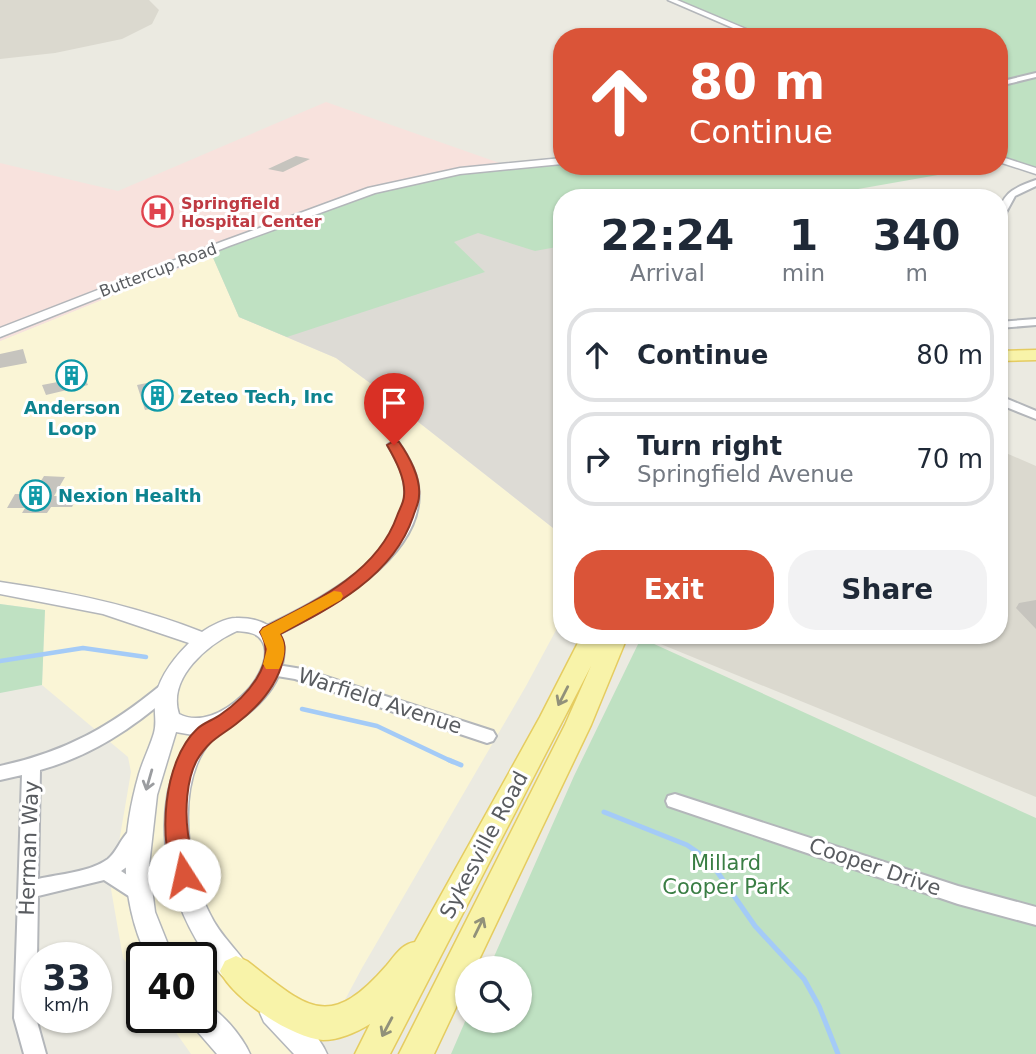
<!DOCTYPE html>
<html lang="en">
<head>
<meta charset="utf-8">
<style>
  :root { --surface:#fff; --page:#f2f2f3; --text:#1f2937; --muted:#747a83; --line:#e0e1e3; --accent:#da5438 }
  body { margin:0; font-family:"DejaVu Sans",sans-serif; background:var(--page); color:var(--text); height:100vh; display:flex; flex-direction:column; font-size:26px; white-space:nowrap }
  * { box-sizing:border-box; margin:0 }
  p { font-size:23px; color:var(--muted) }
  .icon { flex:none; width:38px; height:38px; fill:none; stroke:currentColor; stroke-width:2; stroke-linecap:round; stroke-linejoin:round }
  .map { position:relative; flex:1; overflow:hidden }
  .sheet { position:absolute; left:553px; top:189px; width:455px; height:455px; display:flex; flex-direction:column; background:var(--surface); border-radius:28px; box-shadow:0 2px 5px #0004 }
  .sheet>* { flex:none }
  .hud { position:absolute; left:553px; top:28px; width:455px; height:147px; border-radius:28px; box-shadow:0 2px 5px #0004; background:#da5438; color:#fff; overflow:hidden }
  .tools { position:absolute; left:455px; top:956px; display:grid; gap:14px }
  .tools a { display:grid; place-items:center; width:77px; height:77px; border-radius:50%; background:var(--surface); box-shadow:0 2px 5px #0004; font-size:35px }
  .speed { position:absolute; left:21px; top:942px; display:flex; gap:14px; font-size:35px; font-weight:700; text-align:center }
  .speed>* { display:grid; place-content:center; width:91px; height:91px; border-radius:50%; background:var(--surface); box-shadow:0 2px 5px #0004; line-height:1 }
  .speed small { font-size:18px; font-weight:400 }
  .speed .limit { border:4px solid #111; border-radius:10px; background:#fff; color:#111 }
  .pin { position:absolute; display:grid; place-items:center; width:60px; height:60px; color:#fff; margin:-72px -30px; border-radius:50% 50% 50% 0; rotate:-45deg; box-shadow:0 0 7px #0007 }
  .pin .icon { rotate:45deg }
  .me { position:absolute; width:77px; margin:-38px; rotate:350deg; stroke-linejoin:round; filter:drop-shadow(0 0 5px #0008) }
  .turn { display:flex; align-items:center; gap:24px; height:147px; padding:0 21px; font-size:32px }
  .turn .icon { width:91px; height:91px; stroke-width:2.5 }
  .turn b { display:block; font-size:49px; line-height:60px }
  .eta { display:flex; justify-content:space-evenly; align-items:center; height:119px; text-align:center }
  .eta b { font-size:42px; font-weight:800; line-height:49px }
  .primary-button { display:flex; gap:14px; margin-top:auto; padding:14px 21px }
  .primary-button a { flex:1; height:80px; border-radius:28px; background:var(--accent); color:#fff; font-size:28px; font-weight:800; line-height:80px; text-align:center }
  .primary-button a+a { background:var(--page); color:var(--text) }
  ul { padding:0; list-style:none }
  li { display:flex; align-items:center; gap:21px; height:94px; margin:0 14px 10px; padding:0 7px; border:4px solid var(--line); border-radius:28px }
  li div { flex:1 }
  li b { display:block; font-size:26px }
  li em { font-style:normal }
  .map>svg:first-child { display:block }
  .commercial { fill:#faf5d6 }
  .industrial { fill:#dddbd5 }
  .education { fill:#dbd9cf }
  .medical { fill:#f8e2dd }
  .green { fill:#bfe1c2 }
  .lines { fill:none; stroke-linecap:round; stroke-linejoin:round }
  .stream-far1 { stroke:#a4cbf7; stroke-width:4.5 }
  .stream { stroke:#a4cbf7; stroke-width:5 }
  .building { fill:#c6c4be }
  .minor-casing { stroke:#b3b6ba; stroke-width:4 }
  .tertiary-casing { stroke:#b3b6ba; stroke-width:3 }
  .primary-casing { stroke:#e5cc60; stroke-width:3 }
  .minor { fill:#fff; fill-rule:evenodd }
  .tertiary { fill:#fff; fill-rule:evenodd }
  .primary { fill:#f8f3a9; fill-rule:evenodd }
  .oneway { stroke:#91917a }
  .oneway2 { stroke:#9b9da0 }
  .route { fill:#da5438; stroke:#8e3724; stroke-width:2 }
  .slow { fill:#f59e0b }
  .labels { text-anchor:middle; dominant-baseline:central; stroke-width:6; stroke-linejoin:round; paint-order:stroke }
  .far-health-label { font-size:16px; font-weight:bold; fill:#be3a42; stroke:#fff; text-anchor:start }
  .far-street-label { font-size:16px; fill:#595c60; stroke:#fff }
  .culture-label { font-size:18px; font-weight:bold; fill:#0d838f; stroke:#fff; text-anchor:start }
  .near-street-label { font-size:21px; fill:#595c60; stroke:#fff }
  .near-park-label { font-size:21px; fill:#3a7e44; stroke:#fff }
</style>
</head>
<body>
<div class="map">
<svg width="1036" height="1054" viewBox="0 0 1036 1054">
  <rect width="100%" height="100%" fill="#ebeae1"/>
  <path class="commercial" d="M213 255 239 317 336 358 381 391 401 415 412 417 562 535V619L526 686 362 968 316 1054H191L165 1017H201V957H142V985L123 958 111 889 131 772 128 757 42 685 45 610 0 604V341Z"/>
  <path class="industrial" d="M562 166V535L412 417 401 415 380 398 381 391 336 358 239 317 211 253Z"/>
  <path class="education" d="M0 0H149L159 10 152 24 122 39 55 53 0 59Z
    M999 450 1036 466V797L641 636 999 635Z"/>
  <path class="medical" d="M326 102 508 166 211 253 213 255 0 341V163L118 191Z"/>
  <path class="green" d="M677 0H1036V168L999 156V37H768L741 28Z
    M562 163V166H989L807 198H562V246L535 251 478 233 454 242 485 272 287 337 239 317 211 253C274 229 337 200 403 184 455 171 509 168 562 163Z
    M0 604 45 610 42 685 0 693Z
    M641 638 1036 818V1054H451L467 1017V1020H520V968H489L574 776Z"/>
  <g class="lines">
    <path class="stream-far1" d="M0 661 83 648 146 657
      M302 709 377 726 453 762"/>
    <path class="stream" d="M449 760 461 765
      M604 812 687 845 709 860 755 926 804 979 819 1006 838 1054"/>
  </g>
  <path class="building" d="M296 156 310 159 283 172 268 169Z
    M23 349 27 363 0 368V354Z
    M79 366 88 385 46 395 42 385 63 381 58 370Z
    M162 380 170 388 173 398 170 399 172 404 145 410 137 385Z
    M44 476 65 477 54 496H78L72 507H51L47 513H22L25 508H7L15 494H33Z
    M1036 600V629L1016 608 1019 603Z"/>
  <g class="lines">
    <defs>
      <path id="minor" d="M1036 73V77L999 86V82Z
        M1036 180V186L1015 196 1003 218 999 221C999 194 1013 188 1036 180Z
        M1036 319V325L999 328V322Z
        M1005 398 1036 411V419L1001 405V399Z
        M394 441 398 442C407 455 416 470 418 486 428 556 326 610 275 636H263L261 632 263 628C314 603 408 558 405 490 405 474 396 459 388 445Z
        M271 664 302 669 493 731 496 736 493 741 487 743 295 679 265 674 263 670 265 666Z
        M167 683 173 685 175 689 173 693C133 728 91 756 40 770L38 879C60 874 90 872 108 859 121 849 124 823 143 829L146 835 128 866 121 871 145 887 148 893 145 899 138 902 104 880 38 896 36 1018 46 1054H24L14 1018 22 775 0 780V766C65 752 110 727 161 685Z
        M675 794 958 886 1036 907V925L958 904 668 806 666 801 668 796Z"/>
      <path id="tertiary" d="M668 0H677L765 37H754Z
        M999 156 1036 168V174L999 162Z
        M562 158V164L460 174 375 193 229 246 0 337V328L221 242 368 188 460 168Z
        M0 582C69 592 137 606 202 632 210 626 226 618 236 618 259 617 287 629 284 655 281 688 253 713 227 728 170 761 185 868 211 916 222 939 244 955 254 977L250 986 241 989C225 983 214 966 204 952 162 890 147 798 193 735L176 732 157 795 149 866 155 912 173 957H147C119 897 121 837 139 774 143 760 150 747 154 733 157 722 154 713 155 702 157 679 174 658 189 643L103 614 0 594ZM237 631C246 632 257 632 262 641 280 669 218 735 179 714 167 678 208 644 237 631Z
        M274 1000C293 1008 319 1035 327 1054H294L264 1022 260 1013 264 1004Z
        M201 1002C220 1009 242 1036 250 1054H217L191 1024 188 1017H201Z"/>
      <path id="primary" d="M1036 350V360L999 361V351Z
        M582 635H628L591 725 475 968H467V984L434 1054H399L565 725 591 666 390 1054H355L370 1024C357 1032 339 1040 323 1040 292 1038 233 999 220 971L225 961 236 956 247 961C307 1007 328 1033 387 965 396 954 402 944 415 942L540 717Z"/>
    </defs>
    <use href="#minor" class="minor-casing"/>
    <use href="#tertiary" class="tertiary-casing"/>
    <use href="#primary" class="primary-casing"/>
    <use href="#minor" class="minor"/>
    <use href="#tertiary" class="tertiary"/>
    <use href="#primary" class="primary"/>
  </g>
  <defs><path id="oneway-shaft" d="M-6 0H5M1.5-3L5.5 0L1.5 3" fill="none" stroke-width="1.6" stroke-linecap="round" stroke-linejoin="round" transform="scale(1.75)"/></defs>
  <g class="oneway">
    <use href="#oneway-shaft" transform="translate(563 696) rotate(117)"/>
    <use href="#oneway-shaft" transform="translate(479 927) rotate(-64)"/>
    <use href="#oneway-shaft" transform="translate(387 1027) rotate(118)"/>
  </g>
  <use class="oneway2" href="#oneway-shaft" transform="translate(149 780) rotate(106)"/>
  <path class="route" d="M394 441 399 442C409 456 421 478 419 496 419 503 415 510 413 517 393 576 333 607 280 634 286 643 285 650 283 660 277 686 257 708 236 724 219 737 209 740 197 760 186 780 185 812 188 834 190 849 198 868 192 882L184 884 176 882C157 841 163 761 197 729 203 723 213 720 220 715 245 698 279 663 260 632L263 628C314 602 377 573 397 516 399 510 404 502 404 496 406 479 395 459 387 445Z"/>
  <path class="slow" d="M334 591 341 592 343 596 341 600 280 634C287 645 285 658 279 669H266L263 664 267 649 260 632 263 628Z"/>
  <defs>
    <symbol id="hospital-ring" viewBox="-11 -11 22 22"><circle r="9.5" fill="#fff" stroke="#e0444e" stroke-width="1.5"/><path d="M-5-5h3v3.5h4V-5h3V5h-3V1.5h-4V5h-3Z" fill="#e0444e"/></symbol>
    <symbol id="building-ring" viewBox="-11 -11 22 22"><circle r="9.5" fill="#fff" stroke="#0f9aa8" stroke-width="1.5"/><path d="M-4-6H4V6H1V3H-1V6H-4ZM-2.5-4.3h1.7v1.8h-1.7ZM.8-4.3h1.7v1.8H.8ZM-2.5-1h1.7V.8h-1.7ZM.8-1h1.7V.8H.8Z" fill="#0f9aa8"/></symbol>
  </defs>
  <g fill-rule="evenodd">
    <use href="#hospital-ring" x="140" y="194" width="35" height="35"/>
    <use href="#building-ring" x="54" y="358" width="35" height="35"/>
    <use href="#building-ring" x="140" y="378" width="35" height="35"/>
    <use href="#building-ring" x="18" y="478" width="35" height="35"/>
  </g>
  <g class="labels">
    <g class="far-health-label">
      <text x="181" y="203">Springfield<tspan x="181" dy="18">Hospital Center</tspan></text>
    </g>
    <g class="far-street-label">
      <text transform="translate(158 270) rotate(-21)">Buttercup Road</text>
    </g>
    <g class="culture-label">
      <text x="180" y="396">Zeteo Tech, Inc</text>
      <text x="72" y="407" text-anchor="middle">Anderson<tspan x="72" dy="21">Loop</tspan></text>
      <text x="58" y="495">Nexion Health</text>
    </g>
    <g class="near-street-label">
      <text transform="translate(380 701) rotate(18)">Warfield Avenue</text>
      <text transform="translate(484 845) rotate(-62)">Sykesville Road</text>
      <text transform="translate(29 848) rotate(-88)">Herman Way</text>
      <text transform="translate(875 867) rotate(19)">Cooper Drive</text>
    </g>
    <g class="near-park-label">
      <text x="726" y="863">Millard<tspan x="726" dy="24">Cooper Park</tspan></text>
    </g>
  </g>
</svg>
<div class="tools">
<a><svg class="icon" aria-label="search" viewBox="0 0 24 24"><circle cx="10" cy="10" r="6"/><path d="M15 15l6 6"/></svg></a>
</div>
<div class="speed"><div>33<small>km/h</small></div><div class="limit">40</div></div>
<div class="pin" style="left:394px;top:445px;background:#d93025"><svg class="icon" aria-label="arrive" viewBox="0 0 24 24"><path d="M6 21V4h12l-3 4 3 4H6"/></svg></div>
<svg class="me" style="left:184px;top:875px" viewBox="-20 -20 40 40"><circle r="19" fill="#fff"/><path d="M0-13L10 11 0 6-10 11z" fill="#da5438"/></svg>
<div class="hud">
<div class="turn"><svg class="icon" aria-label="ahead" viewBox="0 0 24 24"><path d="M12 20V5M6 11l6-6 6 6"/></svg><div><b>80 m</b>Continue</div></div>
</div>
<section class="sheet">
<div class="eta">
<div><b>22:24</b><p>Arrival</p></div>
<div><b>1</b><p>min</p></div>
<div><b>340</b><p>m</p></div>
</div>
<ul>
<li><svg class="icon" aria-label="ahead" viewBox="0 0 24 24"><path d="M12 20V5M6 11l6-6 6 6"/></svg><div><b>Continue</b></div><em>80 m</em></li>
<li><svg class="icon" aria-label="right" viewBox="0 0 24 24"><path d="M7 20v-9h11M14 6l5 5-5 5"/></svg><div><b>Turn right</b><p>Springfield Avenue</p></div><em>70 m</em></li>
</ul>
<div class="primary-button"><a>Exit</a><a>Share</a></div>
</section>
</div>
</body>
</html>
